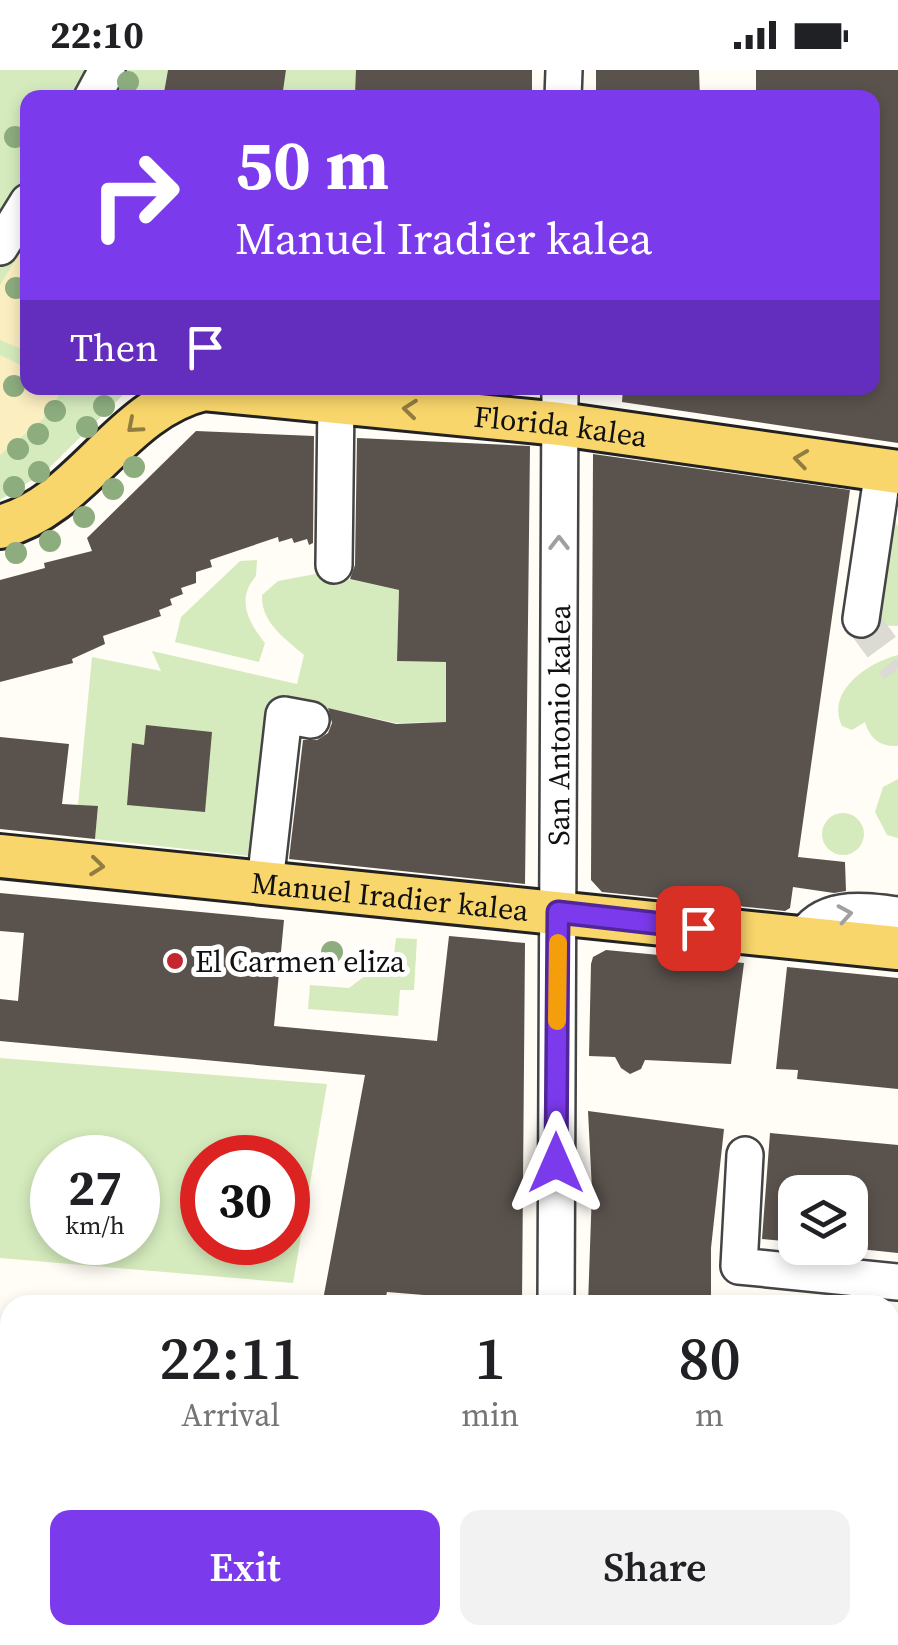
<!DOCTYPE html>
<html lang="en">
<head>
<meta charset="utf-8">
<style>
  :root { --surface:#fff; --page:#f2f2f2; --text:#202124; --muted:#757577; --accent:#7c3aed }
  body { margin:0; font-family:"Source Serif 4",serif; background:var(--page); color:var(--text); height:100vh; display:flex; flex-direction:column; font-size:38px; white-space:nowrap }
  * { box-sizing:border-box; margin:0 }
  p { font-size:32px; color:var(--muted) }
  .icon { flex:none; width:55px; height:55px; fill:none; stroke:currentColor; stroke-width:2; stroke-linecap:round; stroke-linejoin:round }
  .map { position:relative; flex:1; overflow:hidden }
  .details { position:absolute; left:0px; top:1225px; width:900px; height:350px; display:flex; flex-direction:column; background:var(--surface); border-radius:30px 30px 0 0; box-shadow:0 5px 15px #0003 }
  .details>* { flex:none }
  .top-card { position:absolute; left:20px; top:20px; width:860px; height:305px; border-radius:20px; box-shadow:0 5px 15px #0003; background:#7c3aed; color:#fff; overflow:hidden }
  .controls { position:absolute; left:778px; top:1105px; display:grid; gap:20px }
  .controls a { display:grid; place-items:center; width:90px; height:90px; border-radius:20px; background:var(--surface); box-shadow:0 5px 15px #0003; font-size:50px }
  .speed { position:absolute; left:30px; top:1065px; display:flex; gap:20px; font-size:50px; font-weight:700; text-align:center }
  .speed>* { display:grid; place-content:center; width:130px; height:130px; border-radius:50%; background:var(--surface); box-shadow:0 5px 15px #0003; line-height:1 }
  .speed small { font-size:25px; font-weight:400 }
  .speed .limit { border:15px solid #d22; background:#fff; color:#111 }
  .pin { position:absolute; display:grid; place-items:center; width:85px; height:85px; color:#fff; margin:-42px; border-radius:20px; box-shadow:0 5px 15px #0006 }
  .me { position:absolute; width:110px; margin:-55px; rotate:0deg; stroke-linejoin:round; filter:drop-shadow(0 0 8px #0008) }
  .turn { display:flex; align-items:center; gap:35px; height:210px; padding:0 50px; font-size:45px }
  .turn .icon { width:130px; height:130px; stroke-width:2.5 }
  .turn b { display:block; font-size:70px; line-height:85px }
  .then { display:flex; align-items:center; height:95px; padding:0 50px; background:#0003; gap:20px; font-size:38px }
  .eta { display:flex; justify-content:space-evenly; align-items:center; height:170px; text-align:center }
  .eta b { font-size:60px; font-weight:600; line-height:70px }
  .button { display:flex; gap:20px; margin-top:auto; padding:20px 50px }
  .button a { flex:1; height:115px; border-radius:20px; background:var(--accent); color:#fff; font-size:40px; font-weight:600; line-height:115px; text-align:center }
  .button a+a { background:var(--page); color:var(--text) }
  .status { display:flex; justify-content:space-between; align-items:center; height:70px; padding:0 50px; background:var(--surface); direction:ltr }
  .status svg { height:28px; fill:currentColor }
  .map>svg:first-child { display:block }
  .green { fill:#d5ebbd; fill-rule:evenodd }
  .sand { fill:#fbeec1 }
  .building { fill:#5a524d }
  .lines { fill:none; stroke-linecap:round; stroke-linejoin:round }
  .minor-tunnel { stroke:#dbdad3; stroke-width:35; stroke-dasharray:35 18; stroke-linecap:butt }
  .minor-casing { stroke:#444; stroke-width:40 }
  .major-casing { stroke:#222; stroke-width:48 }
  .minor { stroke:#fff; stroke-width:35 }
  .major { stroke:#f9d66b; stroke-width:42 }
  .rail-casing { stroke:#c4262e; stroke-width:11 }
  .rail { stroke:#fff; stroke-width:8; stroke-dasharray:22; stroke-linecap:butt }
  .tree { fill:#8dad7f }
  .oneway { stroke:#917d42 }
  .oneway2 { stroke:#a0a0a0 }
  .route-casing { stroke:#51269a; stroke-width:25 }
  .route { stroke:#7c3aed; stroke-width:18 }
  .slow { stroke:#f59e0b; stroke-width:18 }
  .poi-dot { fill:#c4262e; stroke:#fff; stroke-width:4 }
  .labels { text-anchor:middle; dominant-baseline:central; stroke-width:10; stroke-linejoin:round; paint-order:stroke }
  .street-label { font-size:30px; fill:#111; stroke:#fff }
  .poi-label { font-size:30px; fill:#111; stroke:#fff; text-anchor:start }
</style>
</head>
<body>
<div class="status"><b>22:10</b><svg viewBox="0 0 49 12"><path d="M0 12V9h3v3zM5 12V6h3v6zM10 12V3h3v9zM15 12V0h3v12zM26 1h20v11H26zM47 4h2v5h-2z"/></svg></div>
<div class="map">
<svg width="898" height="1575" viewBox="0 0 898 1575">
  <rect width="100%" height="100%" fill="#fffdf5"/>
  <path class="green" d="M0 0H168L163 27 28 28V318H130L45 402 0 430Z
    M286 0H356V24L413 28H282Z
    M887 449 895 450 898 457V556L873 555Z
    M257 490 256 506C236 529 248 552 265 573L259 592 175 572 181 547 240 491Z
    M321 503 399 520 397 591 446 592V652L396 653 277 627 258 787 95 769 98 737 78 735 92 587 161 601 152 581 297 614 304 585C285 568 261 553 262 525L278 511Z
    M898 585V676C880 677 870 669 865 652L852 660 842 656C825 621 869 592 898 585Z
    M898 709V768L887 765 875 742 883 717Z
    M822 764a21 21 0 1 1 42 0a21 21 0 1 1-42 0Z
    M396 868 417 869 414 920H400L398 946 308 939 310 915 349 918 394 884Z
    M0 988 327 1014 293 1213 0 1188ZM52 1088H138V1172H52ZM202 1088H288V1172H202Z
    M0 1371 10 1372V1418L0 1417Z
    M77 1565H166L257 1575H76Z"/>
  <path class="sand" d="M27 171V281L0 270V215Z
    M0 285 27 298 28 318H64L43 349 0 385Z"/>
  <path class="building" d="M168 0H286L282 28H163Z
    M356 0H532V28L355 24Z
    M596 0H699L700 28H596Z
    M756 0H898V373L622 332 623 318H872V28H756Z
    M196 361 314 366 313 473 309 475 307 469 294 473 292 468 279 472 278 467 210 490 212 497 196 502V513L181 518 183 524 170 529 172 535 159 540 161 546 103 566 105 574 72 589 73 593 0 612V510L45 498 44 493 92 481 87 468Z
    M357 368 530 376 525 814 289 789 303 670H317L328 663 332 653 328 638 396 654 446 652V592L397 591 399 520 350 509 355 495Z
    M593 384 850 420 798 787 845 792 846 821 834 823 793 817 790 838 785 841 602 822 591 810Z
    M146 655 212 662 205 742 127 735 132 673 144 675Z
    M0 667 69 674 62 734 98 736 95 769 0 759Z
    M0 823 284 850 274 956 437 971 449 866 525 873 522 1233 387 1222 384 1235 323 1230 365 1005 0 971V929L18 931 24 863 0 861Z
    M606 880 744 893 731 994 645 990 641 999 630 1004 621 998 615 987 589 986 591 894 593 887Z
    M787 897 898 908V1019L797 1009 798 1000 776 999Z
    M588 1041 724 1059 711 1178V1235H588L592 1120Z
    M770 1063 898 1075V1183L850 1178V1122H795V1172L762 1169Z"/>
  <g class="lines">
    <path class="minor-tunnel" d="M861 549 898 599"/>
    <defs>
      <g id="minor">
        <path d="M92 28 107 0"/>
        <path d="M563 28 564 0"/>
        <path d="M0 177 28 132"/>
        <path d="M334 495 336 331"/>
        <path d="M861 549 883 400"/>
        <path d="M265 813 284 645 311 650"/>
        <path d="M803 869C823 834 863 841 898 845"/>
        <path d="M745 1085 739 1196 898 1212"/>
        <path id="s1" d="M556 1235 560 318"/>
        <path d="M0 1456 10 1457"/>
        <path d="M0 1516 10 1517"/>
        <path d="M890 1546 898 1548"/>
        <path d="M462 1565 554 1575"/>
      </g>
      <g id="major">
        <path id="s2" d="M0 457C83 435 119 339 204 319L560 354 898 402"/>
        <path id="s3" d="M0 786 898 878"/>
      </g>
    </defs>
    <use href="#minor" class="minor-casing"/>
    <use href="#major" class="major-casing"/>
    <use href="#minor" class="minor"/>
    <use href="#major" class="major"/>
    <defs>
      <path id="rail" d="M0 1269 10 1270
        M0 1286 10 1287
        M890 1358 898 1359
        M890 1375 898 1376"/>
    </defs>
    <use href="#rail" class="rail-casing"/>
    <use href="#rail" class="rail"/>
  </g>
  <g class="tree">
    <circle cx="128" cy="12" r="11"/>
    <circle cx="15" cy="67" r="11"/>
    <circle cx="16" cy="218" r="11"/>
    <circle cx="14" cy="316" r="11"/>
    <circle cx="104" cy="336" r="11"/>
    <circle cx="55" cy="341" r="11"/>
    <circle cx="87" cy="357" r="11"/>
    <circle cx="38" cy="364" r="11"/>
    <circle cx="18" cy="379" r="11"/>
    <circle cx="134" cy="397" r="11"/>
    <circle cx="39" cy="402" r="11"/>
    <circle cx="14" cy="417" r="11"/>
    <circle cx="113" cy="419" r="11"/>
    <circle cx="84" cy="447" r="11"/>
    <circle cx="50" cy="471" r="11"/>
    <circle cx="16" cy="483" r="11"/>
    <circle cx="332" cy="882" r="11"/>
  </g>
  <defs><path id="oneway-chevron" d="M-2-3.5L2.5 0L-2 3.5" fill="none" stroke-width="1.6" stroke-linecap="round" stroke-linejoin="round" transform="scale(2.5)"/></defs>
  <g class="oneway">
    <use href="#oneway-chevron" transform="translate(410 339) rotate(-174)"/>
    <use href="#oneway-chevron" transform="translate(134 356) rotate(139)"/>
    <use href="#oneway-chevron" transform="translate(801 389) rotate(-172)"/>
    <use href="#oneway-chevron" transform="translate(97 796) rotate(6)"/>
  </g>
  <g class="oneway2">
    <use href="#oneway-chevron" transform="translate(559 473) rotate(-90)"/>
    <use href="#oneway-chevron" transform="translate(845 844) rotate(-10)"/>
  </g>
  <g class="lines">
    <defs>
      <path id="route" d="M556 1093 558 842 698 858"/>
    </defs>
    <use href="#route" class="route-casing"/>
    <use href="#route" class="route"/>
    <path class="slow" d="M557 951 558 873"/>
  </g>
  <circle class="poi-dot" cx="175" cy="891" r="10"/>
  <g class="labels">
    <g class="street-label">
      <text stroke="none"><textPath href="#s2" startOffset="608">Florida kalea</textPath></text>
      <text stroke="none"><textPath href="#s1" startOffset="580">San Antonio kalea</textPath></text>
      <text stroke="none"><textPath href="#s3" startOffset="392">Manuel Iradier kalea</textPath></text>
    </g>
    <g class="poi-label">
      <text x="195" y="891">El Carmen eliza</text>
    </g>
  </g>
</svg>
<div class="controls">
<a><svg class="icon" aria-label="layers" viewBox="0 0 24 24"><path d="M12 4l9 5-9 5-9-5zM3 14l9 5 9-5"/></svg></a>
</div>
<div class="speed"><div>27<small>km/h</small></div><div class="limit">30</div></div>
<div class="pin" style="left:698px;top:858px;background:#d93025"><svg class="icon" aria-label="arrive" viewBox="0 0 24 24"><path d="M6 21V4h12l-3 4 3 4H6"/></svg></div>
<svg class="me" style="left:556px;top:1093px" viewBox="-20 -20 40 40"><path d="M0-17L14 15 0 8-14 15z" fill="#7c3aed" stroke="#fff" stroke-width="4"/></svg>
<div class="top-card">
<div class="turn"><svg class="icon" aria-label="right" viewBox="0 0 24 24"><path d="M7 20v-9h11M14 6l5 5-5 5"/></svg><div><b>50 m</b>Manuel Iradier kalea</div></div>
<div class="then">Then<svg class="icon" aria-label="arrive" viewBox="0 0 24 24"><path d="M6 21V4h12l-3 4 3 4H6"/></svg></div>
</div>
<section class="details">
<div class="eta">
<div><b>22:11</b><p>Arrival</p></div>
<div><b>1</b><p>min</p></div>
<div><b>80</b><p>m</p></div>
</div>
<div class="button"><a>Exit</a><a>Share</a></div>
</section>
</div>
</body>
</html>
